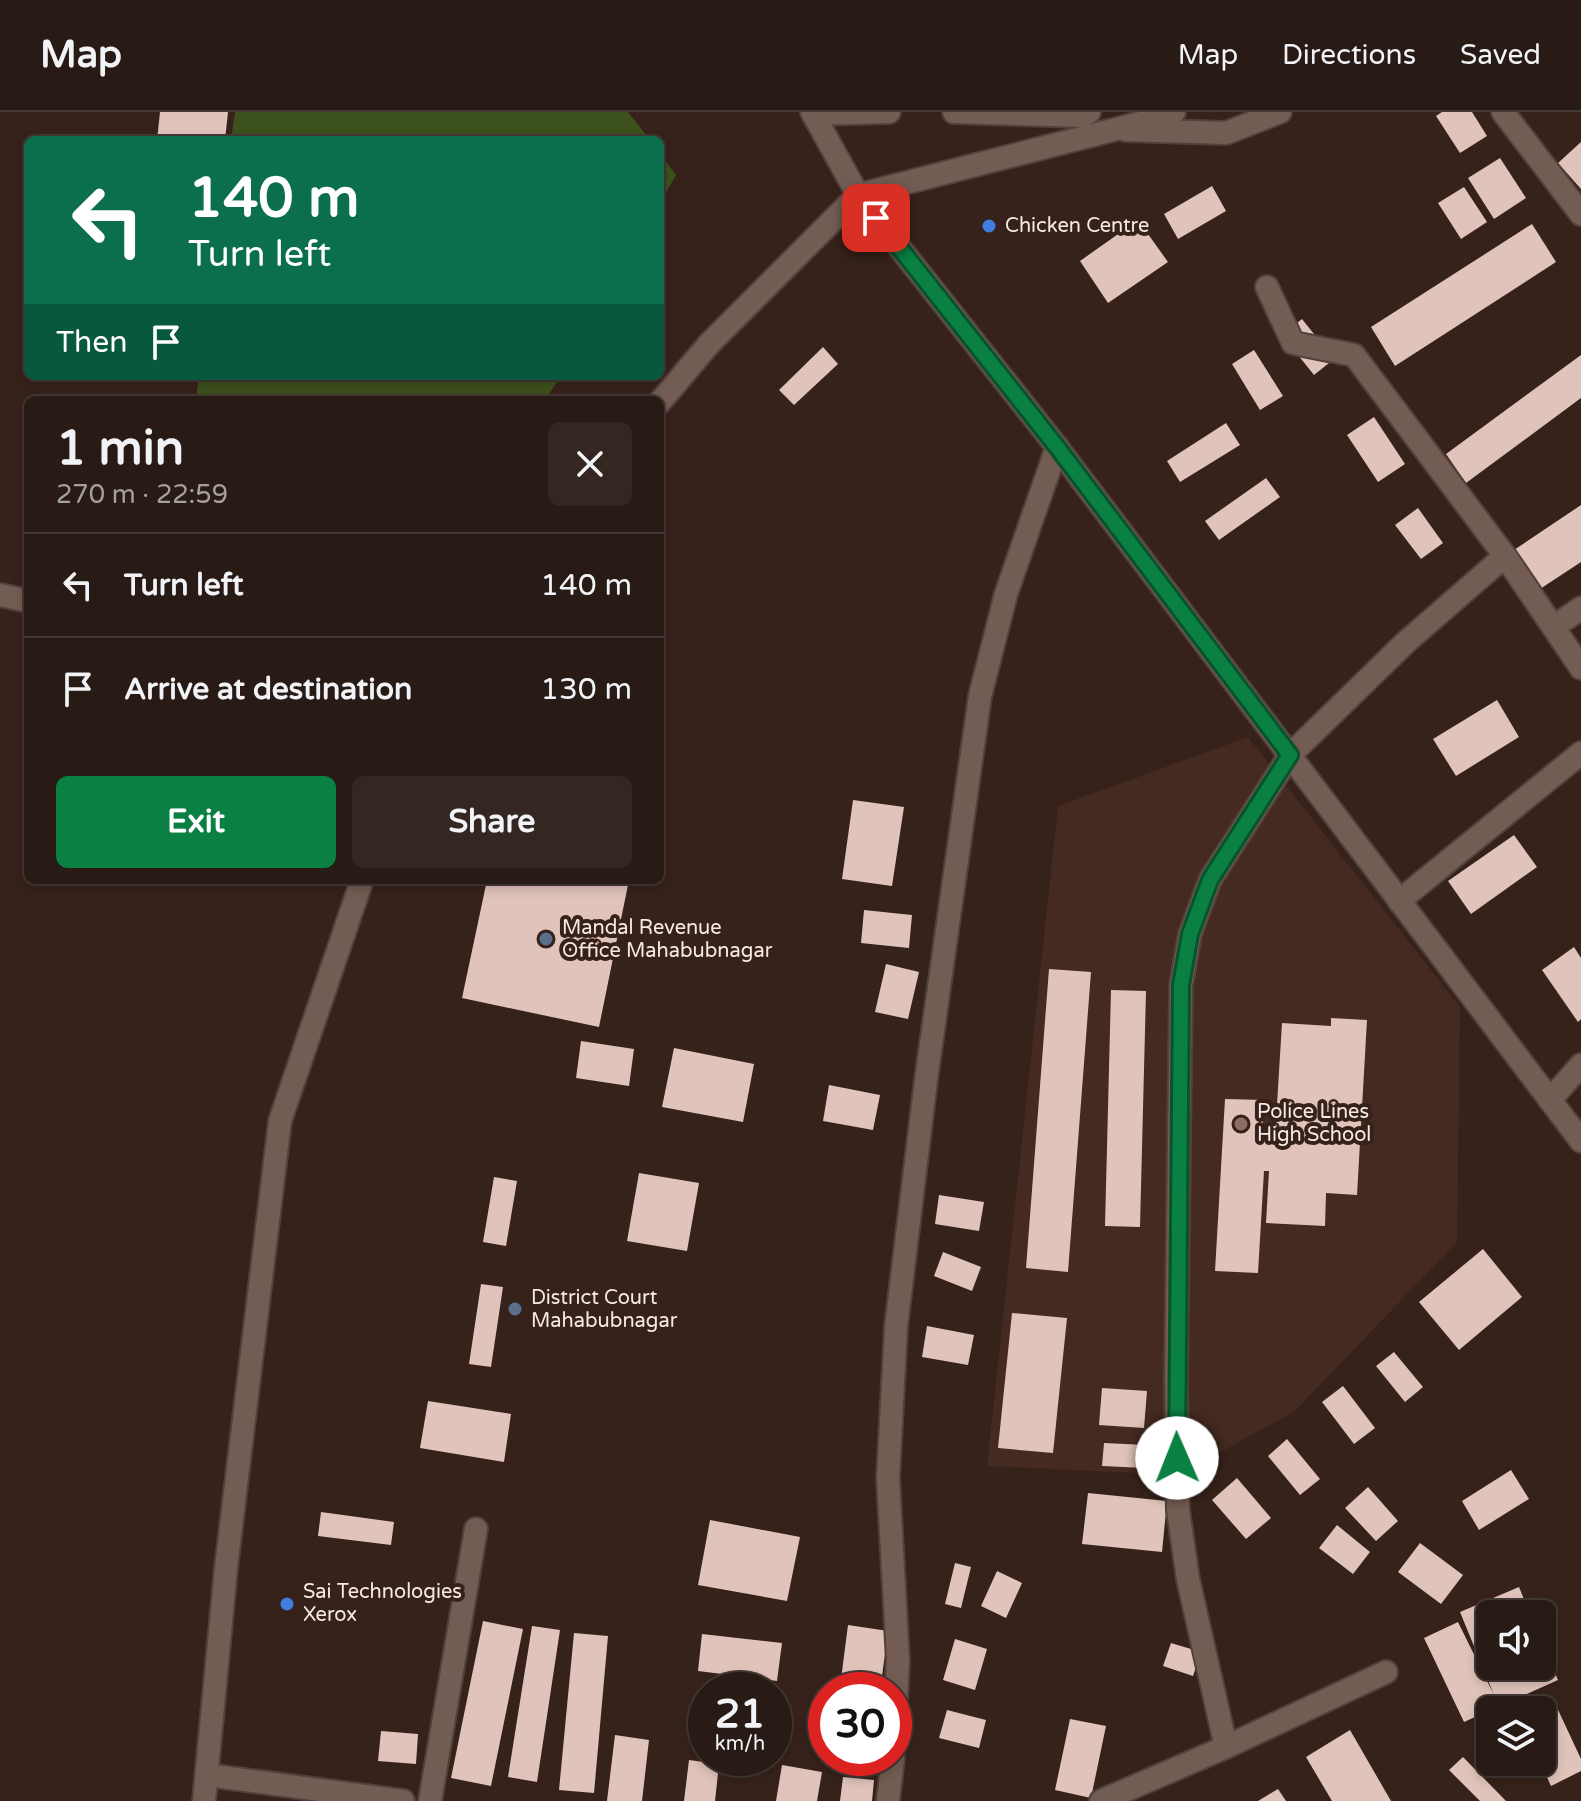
<!DOCTYPE html>
<html lang="en">
<head>
<meta charset="utf-8">
<style>
  :root { --surface:#281a14; --page:#342722; --text:#f1f3f6; --muted:#a5a1a0; --line:#443834; --accent:#0b8043 }
  body { margin:0; font-family:"Varela Round",sans-serif; background:var(--page); color:var(--text); height:100vh; display:flex; flex-direction:column; font-size:30px; white-space:nowrap }
  * { box-sizing:border-box; margin:0 }
  p { font-size:26px; color:var(--muted) }
  .icon { flex:none; width:44px; height:44px; fill:none; stroke:currentColor; stroke-width:2; stroke-linecap:round; stroke-linejoin:round }
  .map { position:relative; flex:1; overflow:hidden }
  .sheet { position:absolute; left:24px; top:284px; width:640px; height:488px; display:flex; flex-direction:column; background:var(--surface); border-radius:12px; box-shadow:0 4px 12px #0003,0 0 0 2px var(--line) }
  .sheet>* { flex:none }
  .top-card { position:absolute; left:24px; top:24px; width:640px; height:244px; border-radius:12px; box-shadow:0 4px 12px #0003,0 0 0 2px var(--line); background:#0b6e4f; color:#fff; overflow:hidden }
  .buttons { position:absolute; left:1476px; top:1488px; display:grid; gap:16px }
  .buttons a { display:grid; place-items:center; width:80px; height:80px; border-radius:12px; background:var(--surface); box-shadow:0 4px 12px #0003,0 0 0 2px var(--line); font-size:40px }
  .speed { position:absolute; left:688px; top:1560px; display:flex; gap:16px; font-size:40px; font-weight:700; text-align:center }
  .speed>* { display:grid; place-content:center; width:104px; height:104px; border-radius:50%; background:var(--surface); box-shadow:0 4px 12px #0003,0 0 0 2px var(--line); line-height:1 }
  .speed small { font-size:20px; font-weight:400 }
  .speed .limit { border:12px solid #d22; background:#fff; color:#111 }
  .pin { position:absolute; display:grid; place-items:center; width:68px; height:68px; color:#fff; margin:-34px; border-radius:16px; box-shadow:0 4px 12px #0006 }
  .me { position:absolute; width:88px; margin:-44px; rotate:359deg; stroke-linejoin:round; filter:drop-shadow(0 0 6px #0008) }
  .turn { display:flex; align-items:center; gap:28px; height:168px; padding:0 32px; font-size:36px }
  .turn .icon { width:104px; height:104px; stroke-width:2.5 }
  .turn b { display:block; font-size:56px; line-height:68px }
  .then { display:flex; align-items:center; height:76px; padding:0 32px; background:#0003; gap:16px; font-size:30px }
  .round { display:grid; place-items:center; flex:none; width:84px; height:84px; border-radius:12px; background:var(--page) }
  .overview { display:flex; align-items:center; justify-content:space-between; height:136px; padding:0 32px }
  h1 { font-size:48px; font-weight:800; line-height:60px }
  .action { display:flex; gap:16px; margin-top:auto; padding:16px 32px }
  .action a { flex:1; height:92px; border-radius:12px; background:var(--accent); color:#fff; font-size:32px; font-weight:800; line-height:92px; text-align:center }
  .action a+a { background:var(--page); color:var(--text) }
  ul { padding:0; list-style:none }
  li { display:flex; align-items:center; gap:24px; height:104px; padding:0 32px; border-top:2px solid var(--line) }
  li div { flex:1 }
  li b { display:block; font-size:30px }
  li em { font-style:normal }
  header { display:flex; align-items:center; gap:48px; box-sizing:border-box; height:112px; padding:0 40px; background:var(--surface); border-bottom:2px solid var(--line) }
  header strong { font-size:38px }
  nav { display:flex; gap:44px; margin-inline-start:auto; font-size:28px }
  .map>svg:first-child { display:block }
  .built { fill:#442a20 }
  .green { fill:#3d511c }
  .building { fill:#e0c4bb }
  .lines { fill:none; stroke-linecap:round; stroke-linejoin:round }
  .service-casing { stroke:#52403b; stroke-width:26 }
  .minor-casing { stroke:#52403b; stroke-width:26 }
  .tertiary-casing { stroke:#52403b; stroke-width:26 }
  .secondary-casing { stroke:#52403b; stroke-width:26 }
  .service { stroke:#735c53; stroke-width:22 }
  .minor { stroke:#735c53; stroke-width:22 }
  .tertiary { stroke:#735c53; stroke-width:22 }
  .secondary { stroke:#735c53; stroke-width:22 }
  .route-casing { stroke:#07532c; stroke-width:20 }
  .route { stroke:#0b8043; stroke-width:14 }
  .shop-dot { fill:#3f7fe0; stroke:#36221a; stroke-width:3 }
  .service-dot { fill:#5c6f8a; stroke:#36221a; stroke-width:3 }
  .education-dot { fill:#8d6e63; stroke:#36221a; stroke-width:3 }
  .labels { text-anchor:middle; dominant-baseline:central; stroke-width:8; stroke-linejoin:round; paint-order:stroke }
  .poi-label { font-size:20px; fill:#f8e9e4; stroke:#36221a; text-anchor:start }
</style>
</head>
<body>
<header>
<strong>Map</strong>
<nav><a>Map</a><a>Directions</a><a>Saved</a></nav>
</header>
<div class="map">
<svg width="1581" height="1689" viewBox="0 0 1581 1689">
  <rect width="100%" height="100%" fill="#36221a"/>
  <path class="built" d="M1248 625 1460 895 1457 1130 1295 1299 1179 1363 987 1354 1058 694Z"/>
  <path class="green" d="M235 0H628L650 28H231Z
    M660 42 676 63 660 91Z
    M199 264H561L545 288H196Z"/>
  <path class="building" d="M160 0H228L225 28H157Z
    M1442 0H1472L1487 24 1460 41 1436 4Z
    M1581 30V77L1558 51Z
    M1500 46 1526 86 1494 107 1468 66Z
    M1212 74 1226 99 1178 127 1164 102Z
    M1464 75 1487 110 1461 127 1438 91Z
    M1138 108 1168 150 1108 191 1080 149Z
    M1532 112 1556 150 1395 254 1371 215Z
    M1302 207 1334 247 1314 263 1282 223Z
    M823 235 838 252 794 293 779 278Z
    M1254 238 1283 284 1260 298 1232 252Z
    M1581 243V286L1466 371 1446 342Z
    M1374 305 1405 352 1378 370 1347 323Z
    M1226 311 1240 333 1180 370 1167 349Z
    M1266 366 1280 385 1219 428 1205 409Z
    M1581 393V450L1540 477 1514 438Z
    M1418 396 1443 431 1421 447 1395 413Z
    M1497 588 1519 625 1456 664 1433 627Z
    M853 688 904 695 892 774 842 767Z
    M1514 723 1537 755 1471 802 1448 769Z
    M487 768H629L599 915 462 886Z
    M864 798 912 803 909 836 861 831Z
    M1574 835 1581 846V907L1578 910 1542 858Z
    M886 852 919 860 908 907 875 900Z
    M1049 857 1091 860 1068 1160 1026 1156Z
    M1111 878 1146 879 1140 1115 1105 1114Z
    M1331 906 1367 908 1357 1083 1326 1081 1325 1114 1266 1111 1269 1059H1264L1258 1161 1215 1159 1225 987 1264 988 1262 1024 1275 1025 1282 911 1331 914Z
    M581 929 634 937 629 974 576 966Z
    M674 936 754 952 743 1010 662 995Z
    M829 973 880 983 873 1018 823 1009Z
    M639 1061 699 1071 687 1139 627 1129Z
    M494 1065 517 1069 506 1134 483 1130Z
    M939 1083 984 1090 979 1119 935 1112Z
    M1483 1137 1522 1185 1459 1238 1419 1190Z
    M943 1140 981 1155 972 1179 934 1164Z
    M481 1172 503 1175 491 1255 469 1252Z
    M1012 1201 1067 1206 1053 1341 998 1336Z
    M927 1214 974 1223 968 1253 922 1245Z
    M1394 1240 1423 1275 1405 1290 1376 1254Z
    M1343 1274 1375 1316 1354 1332 1322 1290Z
    M1102 1276 1147 1279 1144 1316 1099 1313Z
    M428 1289 511 1302 504 1350 420 1336Z
    M1287 1327 1320 1367 1300 1383 1268 1344Z
    M1104 1331 1146 1333 1145 1356 1102 1354Z
    M1511 1358 1529 1387 1479 1418 1462 1389Z
    M1237 1366 1271 1406 1246 1427 1212 1388Z
    M1368 1375 1398 1409 1376 1429 1345 1396Z
    M1088 1381 1167 1389 1162 1440 1082 1432Z
    M321 1400 394 1410 391 1433 318 1424Z
    M710 1408 800 1425 787 1489 698 1473Z
    M1337 1413 1370 1440 1353 1462 1319 1436Z
    M1420 1431 1463 1463 1441 1492 1398 1460Z
    M955 1451 971 1455 961 1496 945 1492Z
    M997 1459 1022 1471 1006 1506 981 1494Z
    M1519 1475 1530 1502H1490V1554H1542V1530L1558 1568 1464 1610 1424 1526 1458 1510 1494 1583 1460 1500Z
    M483 1509 523 1517 491 1674 451 1666Z
    M848 1513 888 1519 881 1572 841 1567Z
    M532 1514 560 1518 537 1670 508 1665Z
    M574 1521 608 1524 594 1681 559 1678Z
    M702 1522 782 1531 777 1569 698 1559Z
    M955 1527 987 1537 975 1578 943 1568Z
    M1171 1531 1201 1540 1193 1564 1163 1554Z
    M1553 1587 1581 1647V1659L1551 1674 1540 1650 1542 1598H1530Z
    M947 1598 986 1608 979 1636 939 1626Z
    M1070 1607 1106 1614 1091 1686 1055 1678Z
    M1350 1618 1391 1689H1332L1306 1645Z
    M381 1619 418 1622 416 1652 378 1649Z
    M615 1623 649 1628 642 1689H607Z
    M1463 1645 1506 1689H1480L1449 1658Z
    M855 1646H877V1650L855 1648Z
    M689 1648 719 1652 715 1689H684Z
    M782 1653 822 1660 817 1689H776Z
    M843 1665 874 1668 872 1689H840Z
    M1278 1677 1286 1689H1258Z"/>
  <g class="lines">
    <defs>
      <path id="service" d="M1554 515 1581 496"/>
      <path id="minor" d="M954 0 1083 4 1089 0
        M1503 0 1581 102
        M813 2 889 0
        M1126 18 1226 21 1280 0
        M1267 175 1293 231 1354 243 1505 444 1581 556
        M0 483 28 489
        M1399 789 1581 641
        M1550 988 1581 953
        M894 1629 898 1548 888 1366 896 1215 926 968 980 584 1006 482 1057 335
        M1226 1635 1188 1467 1178 1398 1176 1267 1181 873 1190 822 1210 768 1290 643 1405 531 1505 444
        M207 1663 403 1689
        M430 1689 476 1417
        M888 1689 893 1646
        M1101 1689 1226 1635 1386 1560"/>
      <path id="tertiary" d="M660 290 709 232 858 83 1156 7 1174 0
        M204 1689 226 1456 280 1009 362 768"/>
      <path id="secondary" d="M812 0 858 83 1057 335 1581 1029"/>
    </defs>
    <use href="#service" class="service-casing"/>
    <use href="#minor" class="minor-casing"/>
    <use href="#tertiary" class="tertiary-casing"/>
    <use href="#secondary" class="secondary-casing"/>
    <use href="#service" class="service"/>
    <use href="#minor" class="minor"/>
    <use href="#tertiary" class="tertiary"/>
    <use href="#secondary" class="secondary"/>
  </g>
  <g class="lines">
    <defs>
      <path id="route" d="M876 106 1057 335 1290 643 1210 768 1190 822 1181 873 1177 1346"/>
    </defs>
    <use href="#route" class="route-casing"/>
    <use href="#route" class="route"/>
  </g>
  <g class="shop-dot">
    <circle cx="989" cy="114" r="8"/>
    <circle cx="287" cy="1492" r="8"/>
  </g>
  <g class="service-dot">
    <circle cx="546" cy="827" r="8"/>
    <circle cx="515" cy="1197" r="8"/>
  </g>
  <circle class="education-dot" cx="1241" cy="1012" r="8"/>
  <g class="labels">
    <g class="poi-label">
      <text x="1005" y="114">Chicken Centre</text>
      <text x="562" y="816">Mandal Revenue<tspan x="562" dy="23">Office Mahabubnagar</tspan></text>
      <text x="1257" y="1000">Police Lines<tspan x="1257" dy="23">High School</tspan></text>
      <text x="531" y="1186">District Court<tspan x="531" dy="23">Mahabubnagar</tspan></text>
      <text x="303" y="1480">Sai Technologies<tspan x="303" dy="23">Xerox</tspan></text>
    </g>
  </g>
</svg>
<div class="buttons">
<a><svg class="icon" aria-label="sound" viewBox="0 0 24 24"><path d="M4 9h4l5-4v14l-5-4H4zM17 9q2 3 0 6"/></svg></a>
<a><svg class="icon" aria-label="layers" viewBox="0 0 24 24"><path d="M12 4l9 5-9 5-9-5zM3 14l9 5 9-5"/></svg></a>
</div>
<div class="speed"><div>21<small>km/h</small></div><div class="limit">30</div></div>
<div class="pin" style="left:876px;top:106px;background:#d93025"><svg class="icon" aria-label="arrive" viewBox="0 0 24 24"><path d="M6 21V4h12l-3 4 3 4H6"/></svg></div>
<svg class="me" style="left:1177px;top:1346px" viewBox="-20 -20 40 40"><circle r="19" fill="#fff"/><path d="M0-13L10 11 0 6-10 11z" fill="#0b8043"/></svg>
<div class="top-card">
<div class="turn"><svg class="icon" aria-label="left" viewBox="0 0 24 24"><path d="M17 20v-9H6M10 6l-5 5 5 5"/></svg><div><b>140 m</b>Turn left</div></div>
<div class="then">Then<svg class="icon" aria-label="arrive" viewBox="0 0 24 24"><path d="M6 21V4h12l-3 4 3 4H6"/></svg></div>
</div>
<section class="sheet">
<div class="overview"><div><h1>1 min</h1><p>270 m · 22:59</p></div><a class="round"><svg class="icon" aria-label="close" viewBox="0 0 24 24"><path d="M6 6l12 12M18 6L6 18"/></svg></a></div>
<ul>
<li><svg class="icon" aria-label="left" viewBox="0 0 24 24"><path d="M17 20v-9H6M10 6l-5 5 5 5"/></svg><div><b>Turn left</b></div><em>140 m</em></li>
<li><svg class="icon" aria-label="arrive" viewBox="0 0 24 24"><path d="M6 21V4h12l-3 4 3 4H6"/></svg><div><b>Arrive at destination</b></div><em>130 m</em></li>
</ul>
<div class="action"><a>Exit</a><a>Share</a></div>
</section>
</div>
</body>
</html>
